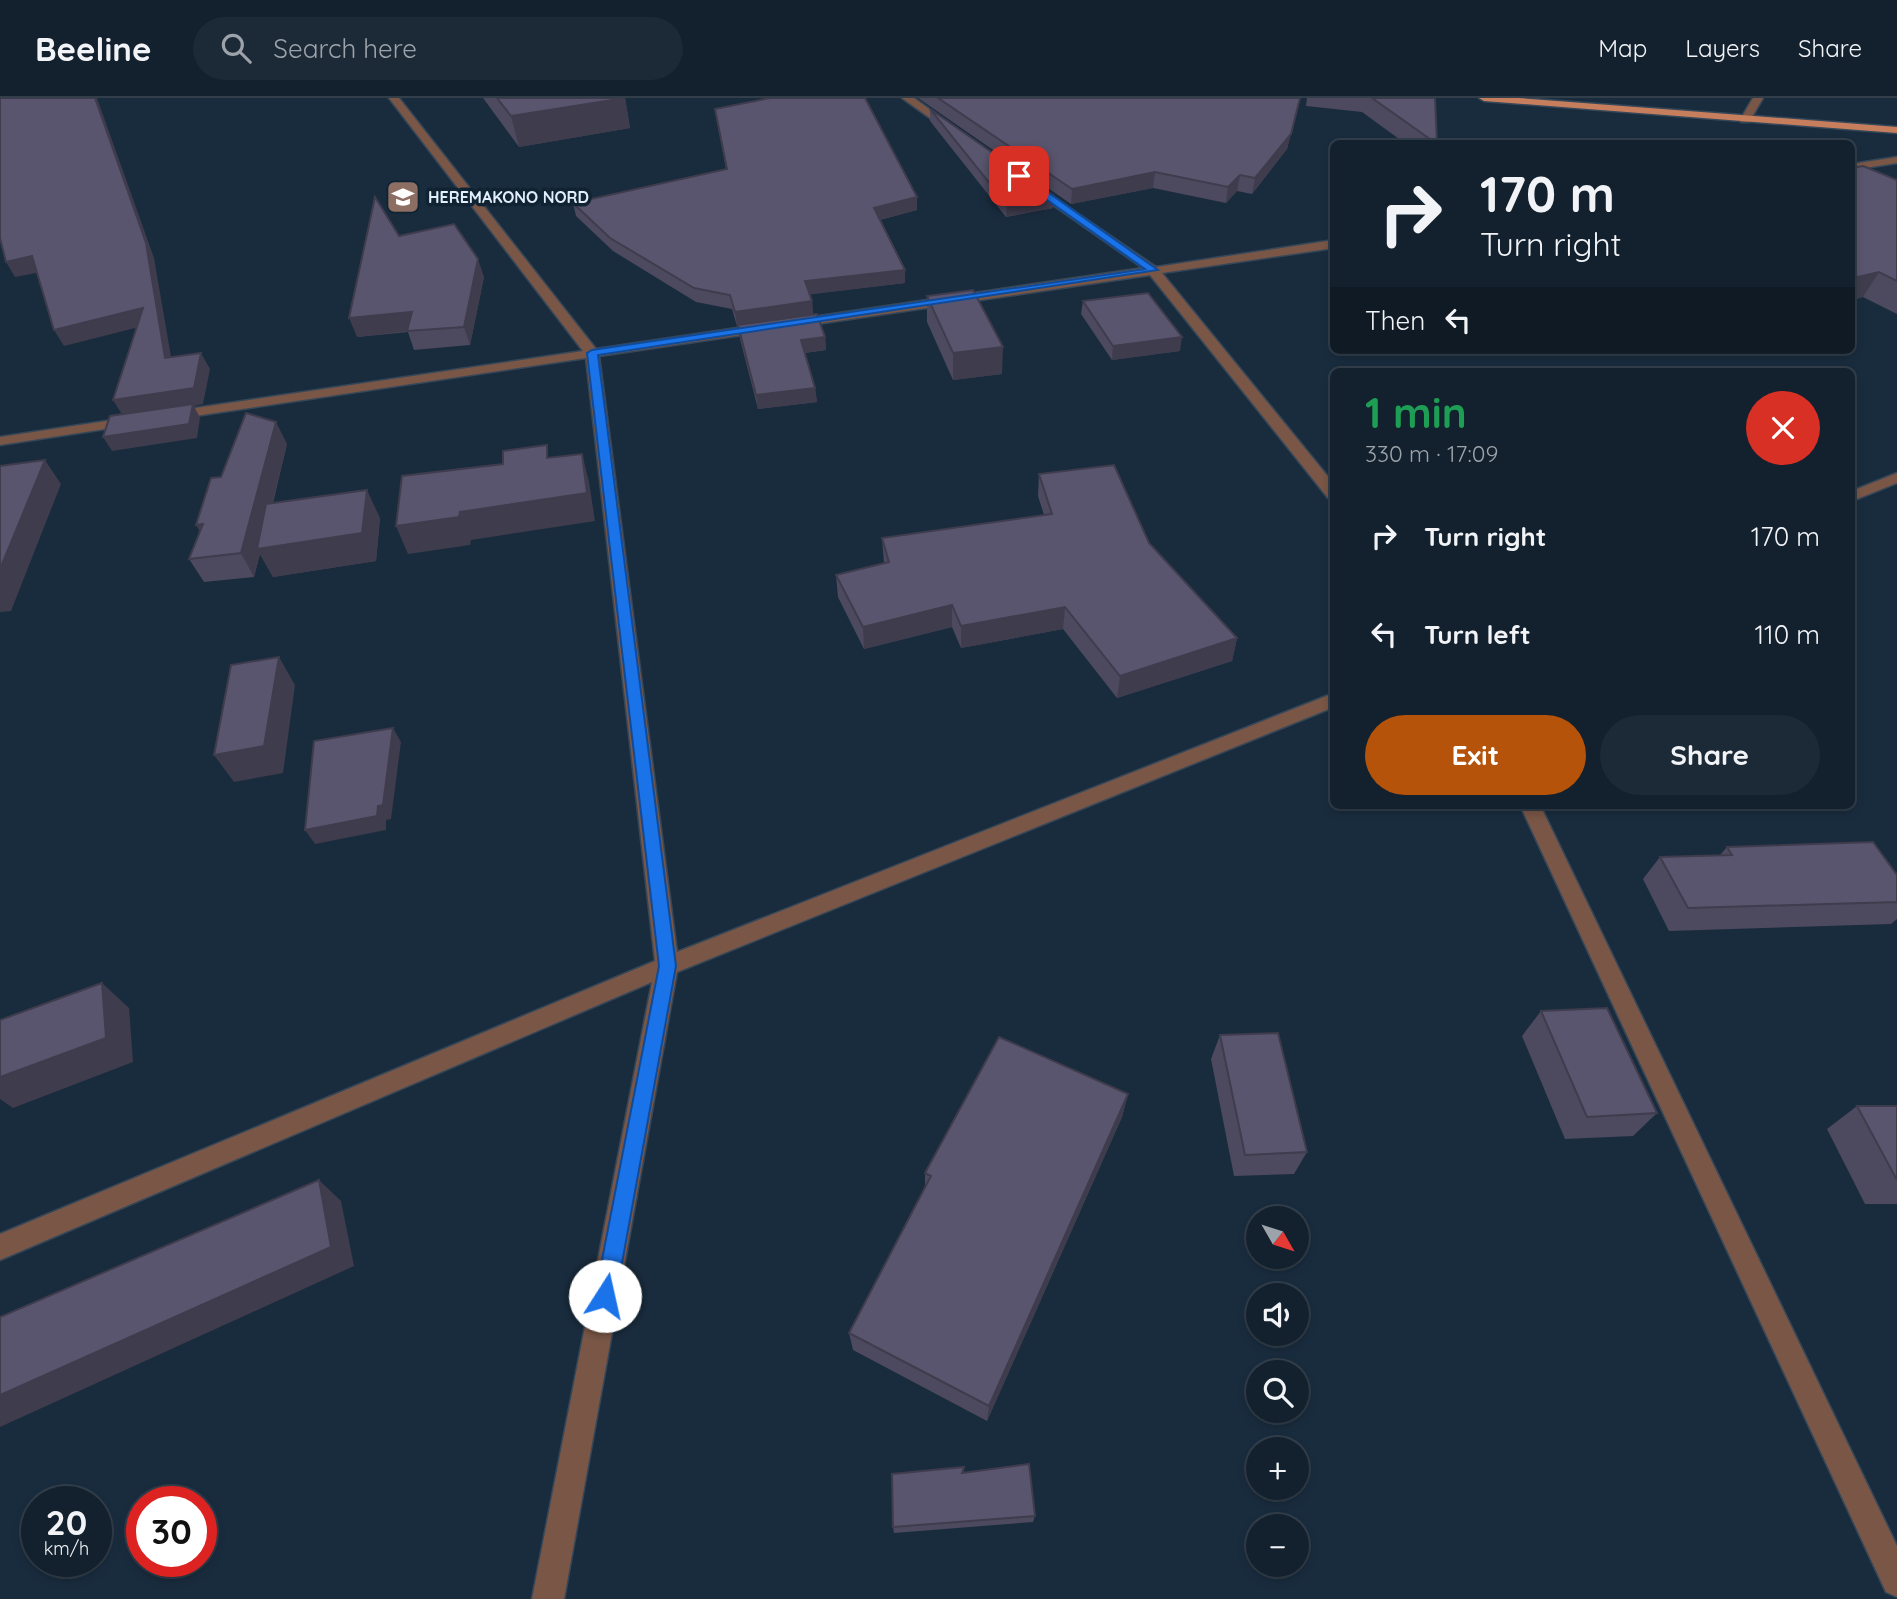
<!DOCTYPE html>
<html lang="en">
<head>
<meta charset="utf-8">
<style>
  :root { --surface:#13212e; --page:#1c2936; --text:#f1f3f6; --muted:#9da3aa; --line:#323e4a; --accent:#b45309 }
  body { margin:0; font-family:Quicksand,sans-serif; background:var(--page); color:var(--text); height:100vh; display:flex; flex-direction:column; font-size:26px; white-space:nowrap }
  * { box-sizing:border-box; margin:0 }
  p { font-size:23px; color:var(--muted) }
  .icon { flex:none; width:38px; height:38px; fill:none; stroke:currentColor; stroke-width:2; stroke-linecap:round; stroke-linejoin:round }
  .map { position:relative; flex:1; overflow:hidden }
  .sheet { position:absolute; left:1330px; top:270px; width:525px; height:441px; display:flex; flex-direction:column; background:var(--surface); border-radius:10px; box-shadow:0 4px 10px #0003,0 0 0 2px var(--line) }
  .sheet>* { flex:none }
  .banner { position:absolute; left:1330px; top:42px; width:525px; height:214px; border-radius:10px; box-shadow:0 4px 10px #0003,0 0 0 2px var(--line); background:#13212e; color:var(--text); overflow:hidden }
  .needle { width:46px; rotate:129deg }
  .tools { position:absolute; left:1246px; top:1108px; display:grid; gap:14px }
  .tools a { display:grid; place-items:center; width:63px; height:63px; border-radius:50%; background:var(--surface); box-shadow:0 4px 10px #0003,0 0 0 2px var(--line); font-size:35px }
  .speed { position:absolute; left:21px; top:1388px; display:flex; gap:14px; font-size:35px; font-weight:700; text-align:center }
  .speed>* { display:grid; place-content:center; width:91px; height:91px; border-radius:50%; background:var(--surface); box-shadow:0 4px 10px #0003,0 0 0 2px var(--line); line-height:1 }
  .speed small { font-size:18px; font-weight:400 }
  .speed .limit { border:10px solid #d22; background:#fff; color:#111 }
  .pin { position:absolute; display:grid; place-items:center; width:60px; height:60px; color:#fff; margin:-30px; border-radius:14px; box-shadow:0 4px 10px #0006 }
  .me { position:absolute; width:77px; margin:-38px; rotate:10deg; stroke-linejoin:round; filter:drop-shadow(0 0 5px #0008) }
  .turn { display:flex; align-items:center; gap:24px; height:147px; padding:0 35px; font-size:32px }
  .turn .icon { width:91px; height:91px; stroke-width:2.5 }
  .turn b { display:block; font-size:49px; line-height:60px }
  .then { display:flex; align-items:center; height:66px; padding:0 35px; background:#0003; gap:14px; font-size:26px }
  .round { display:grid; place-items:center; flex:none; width:74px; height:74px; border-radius:37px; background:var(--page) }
  .overview { display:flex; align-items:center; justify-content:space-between; height:119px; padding:0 35px }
  h1 { font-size:42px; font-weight:800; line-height:52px; color:#1e9e55 }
  .cta { display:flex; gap:14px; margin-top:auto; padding:14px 35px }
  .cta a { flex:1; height:80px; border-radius:42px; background:var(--accent); color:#fff; font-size:28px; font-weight:800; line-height:80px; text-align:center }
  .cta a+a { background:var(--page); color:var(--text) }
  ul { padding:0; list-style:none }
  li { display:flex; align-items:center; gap:21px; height:98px; padding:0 35px }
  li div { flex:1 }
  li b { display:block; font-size:26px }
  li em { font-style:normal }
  header { display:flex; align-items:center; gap:42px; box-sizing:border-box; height:98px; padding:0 35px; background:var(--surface); border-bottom:2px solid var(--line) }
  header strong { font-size:33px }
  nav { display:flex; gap:38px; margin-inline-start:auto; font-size:24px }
  .search { width:490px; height:63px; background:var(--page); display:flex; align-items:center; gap:18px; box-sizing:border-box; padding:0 24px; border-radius:38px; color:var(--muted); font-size:26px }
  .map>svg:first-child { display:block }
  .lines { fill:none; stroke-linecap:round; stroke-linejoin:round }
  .minor-casing { stroke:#354758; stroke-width:3 }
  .major-casing { stroke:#354758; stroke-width:3 }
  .minor { fill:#795646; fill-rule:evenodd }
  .major { fill:#c67e5d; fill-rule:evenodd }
  .wall { fill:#4d495f }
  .shaded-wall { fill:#3f3c4d }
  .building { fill:#5a556e; stroke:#3f3c4d; stroke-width:2 }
  .route { fill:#1a73e8; stroke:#114b97; stroke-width:2 }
  .labels { text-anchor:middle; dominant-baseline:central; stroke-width:7; stroke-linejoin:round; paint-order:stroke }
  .far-poi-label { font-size:16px; font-weight:bold; fill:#e2eefa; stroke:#0f2333; text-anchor:start }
</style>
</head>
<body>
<header>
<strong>Beeline</strong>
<div class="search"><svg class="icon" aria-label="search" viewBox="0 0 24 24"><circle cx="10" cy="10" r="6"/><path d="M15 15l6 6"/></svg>Search here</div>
<nav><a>Map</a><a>Layers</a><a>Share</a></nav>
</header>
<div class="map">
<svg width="1897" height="1501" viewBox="0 0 1897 1501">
  <rect width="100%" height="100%" fill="#192c3e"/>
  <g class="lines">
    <defs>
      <path id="minor" d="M389 0H399L596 251 1143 170 1026 88 1024 86 1030 83 1156 169 1334 142V150L1162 175 1334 386V402L1328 400 1150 177 599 258 677 854 1334 595V609L677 874 564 1501H532L652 884 0 1162V1136L655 863 586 260 168 322 161 318 168 314 583 253Z
        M902 0H914L957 31 948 33Z
        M1753 0H1763L1749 24H1741L1740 22Z
        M1897 59V65L1852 72V66Z
        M133 319 138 320 140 323 138 326 0 347V339Z
        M1897 375V385L1852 403V393Z
        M1520 707H1540L1897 1448V1499L1886 1494Z"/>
      <path id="major" d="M1479 0H1519L1897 29V35L1484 3Z"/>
    </defs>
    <use href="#minor" class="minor-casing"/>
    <use href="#major" class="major-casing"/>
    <use href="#minor" class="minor"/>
    <use href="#major" class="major"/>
  </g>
  <path class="wall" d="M483 0H625L630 30 519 49Z
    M918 0H1300L1287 51 1252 96 1237 93 1226 105 1153 90 1071 106Z
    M1307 0H1435L1437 46H1406L1362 14 1306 8Z
    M715 11 917 112 880 122 905 185 810 196 812 203 813 216 825 239 826 252 805 255 815 290 817 304 758 311 740 241 738 228H737L732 211 696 204 613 153 576 118 573 105 726 71Z
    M930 11 1053 97V110L1006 119 930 23Z
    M1852 70 1897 82V216L1863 199 1852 202Z
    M484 179 470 247 414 252 408 234 357 239Z
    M927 198 1002 276 953 282 927 224Z
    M1083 203 1180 253 1112 262 1081 216Z
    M287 346 273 405 380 420 376 463 273 479 260 456 254 479 204 484 189 461 221 379Z
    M1039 376 1149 445 1237 540 1232 563 1117 600 1063 531 961 550 952 529 864 551 838 499 836 477 884 465 882 440 1044 417 1038 398Z
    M1727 749 1897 777V821L1891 826 1669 833 1643 781 1660 759 1720 757Z
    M1541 913 1657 1015 1633 1038 1565 1041 1522 938Z
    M1220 937 1307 1054 1294 1076 1234 1078 1211 961Z
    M1128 996 1122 1019 987 1323 853 1252 849 1235 925 1089V1075Z
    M1857 1008H1897V1106H1865L1827 1031Z
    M964 1369V1375L1035 1418 1033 1424 894 1435 893 1429Z"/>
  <path class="shaded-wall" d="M95 0H97L98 3 154 160 174 276 165 260Z
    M625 0 630 30 519 49 511 18Z
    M1300 0 1287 51 1252 96 1255 80Z
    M1155 74 1153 90 1071 106 1072 91Z
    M1240 77 1237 93 1226 105 1228 89Z
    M1053 97V110L1006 119 1007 107Z
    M917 99V112L875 123 874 110Z
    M32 158 41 174 15 179 6 164Z
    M478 161 484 179 470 247 464 229Z
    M905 172V185L806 197 805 183Z
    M1879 174 1863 199 1852 202V190L1858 179Z
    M812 203 813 217 737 228 735 214Z
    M143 210 151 226 64 248 54 232Z
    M412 214 418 232 357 239 349 220Z
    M825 239 826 252 802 255 801 242Z
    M1182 239 1180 253 1112 262 1113 248Z
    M1003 249 1002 276 953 282V255Z
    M201 255 210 271 203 306 194 308 200 320 197 340 112 353 103 339 123 318 113 302Z
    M815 290 817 304 758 311 756 297Z
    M276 324 287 346 261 450 367 392 380 420 376 463 273 479 260 456 254 479 241 455Z
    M582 356 589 384 595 423 471 442 470 447 408 456 396 428 460 414Z
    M45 362 61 386 11 513 0 514V471Z
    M203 426 210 450 196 427Z
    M952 507V529L864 551 863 529Z
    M1065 509 1063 531 961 550V528Z
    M1237 540 1232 563 1117 600 1120 578Z
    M279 559 295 587 283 675 234 684 214 657Z
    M393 630 401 644 391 721 386 722V732L315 746 305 732Z
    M102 885 129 910 133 964 13 1010 0 1001V979Z
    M1128 996 1122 1019 987 1323 989 1308Z
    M319 1082 341 1103 354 1168 0 1329V1297Z"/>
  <path class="building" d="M0 0H95L146 145 165 260 201 255 194 290 113 302 143 210 54 232 32 158 6 164 0 140Z
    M497 0H625L511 18Z
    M770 0H865L917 99 874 110 905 172 805 183 812 203 735 214 730 197 694 190 610 140 573 105 727 71 715 11Z
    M938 0H1300L1291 36 1255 80 1240 77 1228 89 1155 74 1072 91Z
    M1372 0H1435L1437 46Z
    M930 11 1053 97 1007 107Z
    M1863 68 1897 82V183L1879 174 1858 179 1852 175V70Z
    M375 99 399 138 454 126 478 161 464 229 407 233 412 214 349 220Z
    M973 192 1003 249 953 255 927 198Z
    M1148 195 1182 239 1113 248 1083 203Z
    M817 216 825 239 801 242 815 290 756 297 738 227Z
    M193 306 189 326 103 339 110 318Z
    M246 315 276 324 241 455 189 461 203 426 196 427 211 380 221 379Z
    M547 347V360L582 356 587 395 460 414 459 419 396 428 402 378 503 366V353Z
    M45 362 0 471V368Z
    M1114 367 1149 445 1237 540 1120 578 1065 509 961 528 952 507 863 529 836 477 889 464 882 440 1052 416 1039 376Z
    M367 392 362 435 257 451 266 406Z
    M279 559 264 648 214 657 231 567Z
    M393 630 383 707 378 708 377 718 305 732 314 643Z
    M1873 744 1897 777V804L1688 810 1660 759 1732 757 1727 749Z
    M102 885 106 940 0 979V922Z
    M1607 910 1657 1015 1587 1019 1541 913Z
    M1278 935 1307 1054 1245 1057 1220 937Z
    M999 939 1128 996 989 1308 849 1235 931 1078 925 1075Z
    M1857 1008H1897V1082Z
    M319 1082 331 1149 0 1297V1219Z
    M1029 1366 1035 1418 893 1429 892 1376 964 1369 962 1375Z"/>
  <path class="route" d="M1016 76H1022L1158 172 598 257 676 868 616 1198 613 1206 605 1209 598 1206 595 1198 659 868 587 255 592 252 1145 171 1016 80Z"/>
  <defs>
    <symbol id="school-square" viewBox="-11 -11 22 22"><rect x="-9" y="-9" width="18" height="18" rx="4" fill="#8d6e63" stroke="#0f2333"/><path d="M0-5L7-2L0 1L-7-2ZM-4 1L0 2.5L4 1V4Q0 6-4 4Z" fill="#fff"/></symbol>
  </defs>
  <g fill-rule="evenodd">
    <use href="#school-square" x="384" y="80" width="38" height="38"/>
  </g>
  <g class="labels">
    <g class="far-poi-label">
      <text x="428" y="99">HEREMAKONO NORD</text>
    </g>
  </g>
</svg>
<div class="tools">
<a><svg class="needle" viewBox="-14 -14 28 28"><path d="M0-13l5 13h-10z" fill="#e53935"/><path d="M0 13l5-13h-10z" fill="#9da3aa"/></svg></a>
<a><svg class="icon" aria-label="sound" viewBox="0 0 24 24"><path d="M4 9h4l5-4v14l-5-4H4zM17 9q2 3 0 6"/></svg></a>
<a><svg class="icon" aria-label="search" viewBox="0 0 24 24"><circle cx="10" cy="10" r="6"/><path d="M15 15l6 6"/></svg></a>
<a>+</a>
<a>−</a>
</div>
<div class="speed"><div>20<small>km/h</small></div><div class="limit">30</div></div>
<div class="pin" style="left:1019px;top:78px;background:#d93025"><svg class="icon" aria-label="arrive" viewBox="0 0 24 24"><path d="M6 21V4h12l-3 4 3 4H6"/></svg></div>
<svg class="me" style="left:605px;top:1198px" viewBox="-20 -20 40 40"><circle r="19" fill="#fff"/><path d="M0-13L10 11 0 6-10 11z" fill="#1a73e8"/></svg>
<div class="banner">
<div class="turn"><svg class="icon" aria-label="right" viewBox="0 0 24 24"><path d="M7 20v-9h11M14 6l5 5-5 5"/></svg><div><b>170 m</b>Turn right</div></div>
<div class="then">Then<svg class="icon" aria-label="left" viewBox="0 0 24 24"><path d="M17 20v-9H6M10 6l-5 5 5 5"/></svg></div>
</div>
<section class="sheet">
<div class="overview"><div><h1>1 min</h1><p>330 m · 17:09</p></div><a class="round" style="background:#d93025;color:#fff"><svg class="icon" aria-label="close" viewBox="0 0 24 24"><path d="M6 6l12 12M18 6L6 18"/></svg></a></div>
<ul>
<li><svg class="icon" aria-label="right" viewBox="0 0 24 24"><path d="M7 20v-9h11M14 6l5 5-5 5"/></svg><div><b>Turn right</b></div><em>170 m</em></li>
<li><svg class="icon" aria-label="left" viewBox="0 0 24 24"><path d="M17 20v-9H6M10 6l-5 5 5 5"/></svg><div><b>Turn left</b></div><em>110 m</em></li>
</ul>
<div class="cta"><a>Exit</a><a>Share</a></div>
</section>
</div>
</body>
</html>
